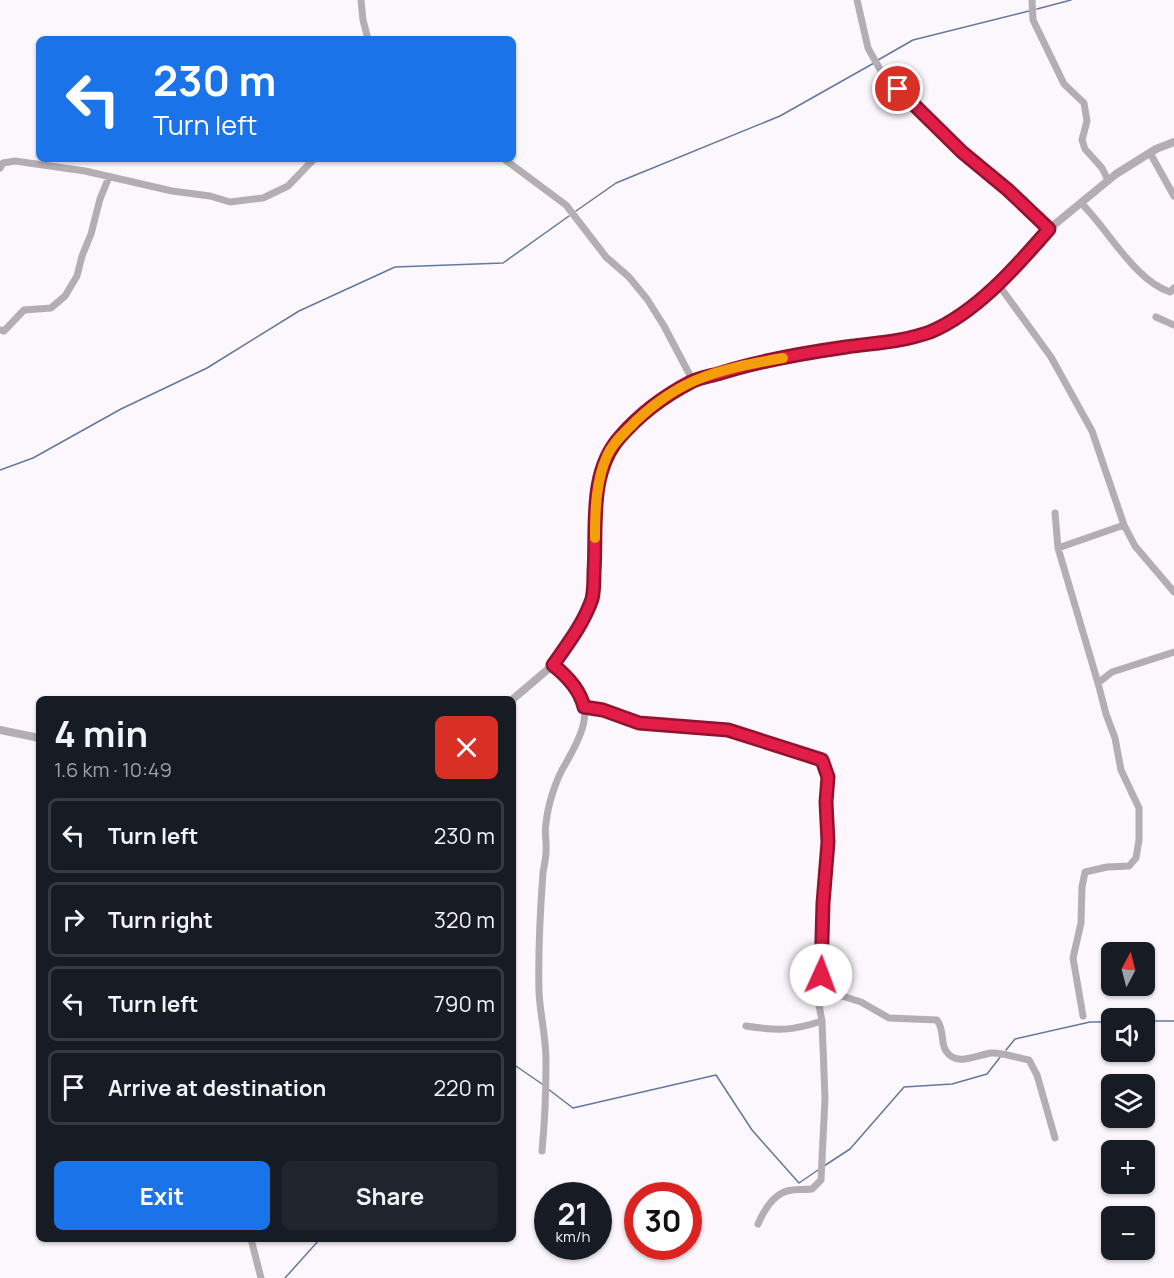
<!DOCTYPE html>
<html lang="en">
<head>
<meta charset="utf-8">
<style>
  :root { --surface:#171b24; --page:#20242c; --text:#f1f3f6; --muted:#9ea1a6; --line:#363941; --accent:#1a73e8 }
  body { margin:0; font-family:Manrope,sans-serif; background:var(--page); color:var(--text); height:100vh; display:flex; flex-direction:column; font-size:22px; white-space:nowrap }
  * { box-sizing:border-box; margin:0 }
  p { font-size:20px; color:var(--muted) }
  .icon { flex:none; width:33px; height:33px; fill:none; stroke:currentColor; stroke-width:2; stroke-linecap:round; stroke-linejoin:round }
  .map { position:relative; flex:1; overflow:hidden }
  .side { position:absolute; left:36px; top:696px; width:480px; height:546px; display:flex; flex-direction:column; background:var(--surface); border-radius:9px; box-shadow:0 2px 4px #0004 }
  .side>* { flex:none }
  .hud { position:absolute; left:36px; top:36px; width:480px; height:126px; border-radius:9px; box-shadow:0 2px 4px #0004; background:#1a73e8; color:#fff; overflow:hidden }
  .needle { width:39px; rotate:7deg }
  .tools { position:absolute; left:1101px; top:942px; display:grid; gap:12px }
  .tools a { display:grid; place-items:center; width:54px; height:54px; border-radius:9px; background:var(--surface); box-shadow:0 2px 4px #0004; font-size:30px }
  .speed { position:absolute; left:534px; top:1182px; display:flex; gap:12px; font-size:30px; font-weight:700; text-align:center }
  .speed>* { display:grid; place-content:center; width:78px; height:78px; border-radius:50%; background:var(--surface); box-shadow:0 2px 4px #0004; line-height:1 }
  .speed small { font-size:15px; font-weight:400 }
  .speed .limit { border:9px solid #d22; background:#fff; color:#111 }
  .pin { position:absolute; display:grid; place-items:center; width:51px; height:51px; color:#fff; margin:-26px; border:3px solid #fff; border-radius:50%; box-shadow:0 2px 6px #0007 }
  .me { position:absolute; width:66px; margin:-33px; rotate:2deg; stroke-linejoin:round; filter:drop-shadow(0 0 4px #0008) }
  .turn { display:flex; align-items:center; gap:21px; height:126px; padding:0 18px; font-size:27px }
  .turn .icon { width:78px; height:78px; stroke-width:2.5 }
  .turn b { display:block; font-size:42px; line-height:51px }
  .round { display:grid; place-items:center; flex:none; width:63px; height:63px; border-radius:9px; background:var(--page) }
  .headline { display:flex; align-items:center; justify-content:space-between; height:102px; padding:0 18px }
  h1 { font-size:36px; font-weight:700; line-height:45px }
  .primary-button { display:flex; gap:12px; margin-top:auto; padding:12px 18px }
  .primary-button a { flex:1; height:69px; border-radius:9px; background:var(--accent); color:#fff; font-size:24px; font-weight:700; line-height:69px; text-align:center }
  .primary-button a+a { background:var(--page); color:var(--text) }
  ul { padding:0; list-style:none }
  li { display:flex; align-items:center; gap:18px; height:75px; margin:0 12px 9px; padding:0 6px; border:3px solid var(--line); border-radius:9px }
  li div { flex:1 }
  li b { display:block; font-size:22px }
  li em { font-style:normal }
  .map>svg:first-child { display:block }
  .lines { fill:none; stroke-linecap:round; stroke-linejoin:round }
  .stream { stroke:#6378a0; stroke-width:1.5 }
  .minor { stroke:#b4aeb2; stroke-width:7 }
  .tertiary { stroke:#b4aeb2; stroke-width:8 }
  .route-casing { stroke:#92132f; stroke-width:15 }
  .route { stroke:#e11d48; stroke-width:10 }
  .slow { stroke:#f59e0b; stroke-width:10 }
</style>
</head>
<body>
<div class="map">
<svg width="1174" height="1278" viewBox="0 0 1174 1278">
  <rect width="100%" height="100%" fill="#fbf7fd"/>
  <g class="lines">
    <path class="stream" d="M1037 9 1071 0
      M878 60 913 40 1029 11
      M576 211 616 183 780 116 874 63
      M0 470 33 458 121 409 207 368 299 311 395 267 503 263 569 216
      M1144 1021H1174
      M1006 1050 1015 1039 1090 1022H1112
      M513 1064 542 1084
      M548 1089 573 1108 716 1075 752 1130 799 1183 818 1170
      M824 1166 850 1149 904 1087 952 1084 987 1074 1001 1056
      M285 1278 320 1239"/>
    <path class="minor" d="M361 0 363 20 368 39
      M857 0 868 48 882 73 962 152 1008 190 1049 229
      M1032 0 1033 20 1064 84 1084 103 1087 121 1082 140 1085 149 1102 168 1108 180
      M1150 153 1174 196
      M504 159 566 205 606 257 629 277 647 299 664 326 693 381
      M0 168 3 163 15 161 85 171 172 191 210 196 230 202 263 198 288 186 314 159
      M1081 203C1108 229 1134 280 1170 292L1174 288
      M998 284 1051 357 1092 431 1124 525 1135 546 1174 592
      M1156 317 1174 325
      M0 330 4 331 24 310 51 308 65 296 77 276 82 256 91 234 100 199 109 177
      M1055 513 1058 548 1098 683 1106 714 1115 738 1121 770 1139 808V840L1136 858 1129 866 1107 867 1085 872 1082 887 1081 923 1073 958 1083 1016
      M1058 548 1124 525
      M1098 683 1112 672 1174 652
      M584 707 603 710 638 723 727 731 749 739 822 760 828 777 826 803 828 842 823 903 819 1005 822 1021
      M820 989 861 1002 889 1018 937 1020C945 1031 940 1042 946 1051 956 1067 977 1055 991 1053 1002 1052 1017 1058 1029 1060L1037 1075 1055 1138
      M746 1026C778 1031 791 1031 822 1021L825 1098 821 1180 812 1189C805 1190 798 1189 792 1190 774 1192 764 1210 758 1224
      M542 1151C545 1120 546 1090 546 1060 546 1037 540 1014 539 992 538 952 540 913 543 873 544 866 546 858 546 851 547 842 544 832 546 823 548 804 556 779 566 763 590 721 596 698 553 665
      M251 1239 261 1278"/>
    <path class="tertiary" d="M513 699 553 665 575 634 592 598 595 558V515L601 473 608 454 619 438 648 408 693 381 755 363 847 347 893 342 931 331 961 314 998 284 1049 229 1116 174 1156 149 1174 142
      M0 730 39 738"/>
  </g>
  <g class="lines">
    <defs>
      <path id="route" d="M821 975 823 903 828 842 826 802 828 777 822 760 728 730 639 723 603 710 584 707C580 690 567 676 553 665 567 645 584 623 592 599 594 591 594 580 594 572 597 528 588 473 620 437 640 414 664 396 691 382 700 377 712 376 721 373 762 360 804 353 846 347 874 343 902 342 930 332 976 313 1017 266 1049 229L1008 190 962 152 898 89"/>
    </defs>
    <use href="#route" class="route-casing"/>
    <use href="#route" class="route"/>
    <path class="slow" d="M595 538C595 511 596 480 607 456 612 444 622 435 630 427 647 409 671 391 694 381 721 369 754 363 783 358"/>
  </g>
</svg>
<div class="tools">
<a><svg class="needle" viewBox="-14 -14 28 28"><path d="M0-13l5 13h-10z" fill="#e53935"/><path d="M0 13l5-13h-10z" fill="#9ea1a6"/></svg></a>
<a><svg class="icon" aria-label="sound" viewBox="0 0 24 24"><path d="M4 9h4l5-4v14l-5-4H4zM17 9q2 3 0 6"/></svg></a>
<a><svg class="icon" aria-label="layers" viewBox="0 0 24 24"><path d="M12 4l9 5-9 5-9-5zM3 14l9 5 9-5"/></svg></a>
<a>+</a>
<a>−</a>
</div>
<div class="speed"><div>21<small>km/h</small></div><div class="limit">30</div></div>
<div class="pin" style="left:898px;top:89px;background:#d93025"><svg class="icon" aria-label="arrive" viewBox="0 0 24 24"><path d="M6 21V4h12l-3 4 3 4H6"/></svg></div>
<svg class="me" style="left:821px;top:975px" viewBox="-20 -20 40 40"><circle r="19" fill="#fff"/><path d="M0-13L10 11 0 6-10 11z" fill="#e11d48"/></svg>
<div class="hud">
<div class="turn"><svg class="icon" aria-label="left" viewBox="0 0 24 24"><path d="M17 20v-9H6M10 6l-5 5 5 5"/></svg><div><b>230 m</b>Turn left</div></div>
</div>
<section class="side">
<div class="headline"><div><h1>4 min</h1><p>1.6 km · 10:49</p></div><a class="round" style="background:#d93025;color:#fff"><svg class="icon" aria-label="close" viewBox="0 0 24 24"><path d="M6 6l12 12M18 6L6 18"/></svg></a></div>
<ul>
<li><svg class="icon" aria-label="left" viewBox="0 0 24 24"><path d="M17 20v-9H6M10 6l-5 5 5 5"/></svg><div><b>Turn left</b></div><em>230 m</em></li>
<li><svg class="icon" aria-label="right" viewBox="0 0 24 24"><path d="M7 20v-9h11M14 6l5 5-5 5"/></svg><div><b>Turn right</b></div><em>320 m</em></li>
<li><svg class="icon" aria-label="left" viewBox="0 0 24 24"><path d="M17 20v-9H6M10 6l-5 5 5 5"/></svg><div><b>Turn left</b></div><em>790 m</em></li>
<li><svg class="icon" aria-label="arrive" viewBox="0 0 24 24"><path d="M6 21V4h12l-3 4 3 4H6"/></svg><div><b>Arrive at destination</b></div><em>220 m</em></li>
</ul>
<div class="primary-button"><a>Exit</a><a>Share</a></div>
</section>
</div>
</body>
</html>
